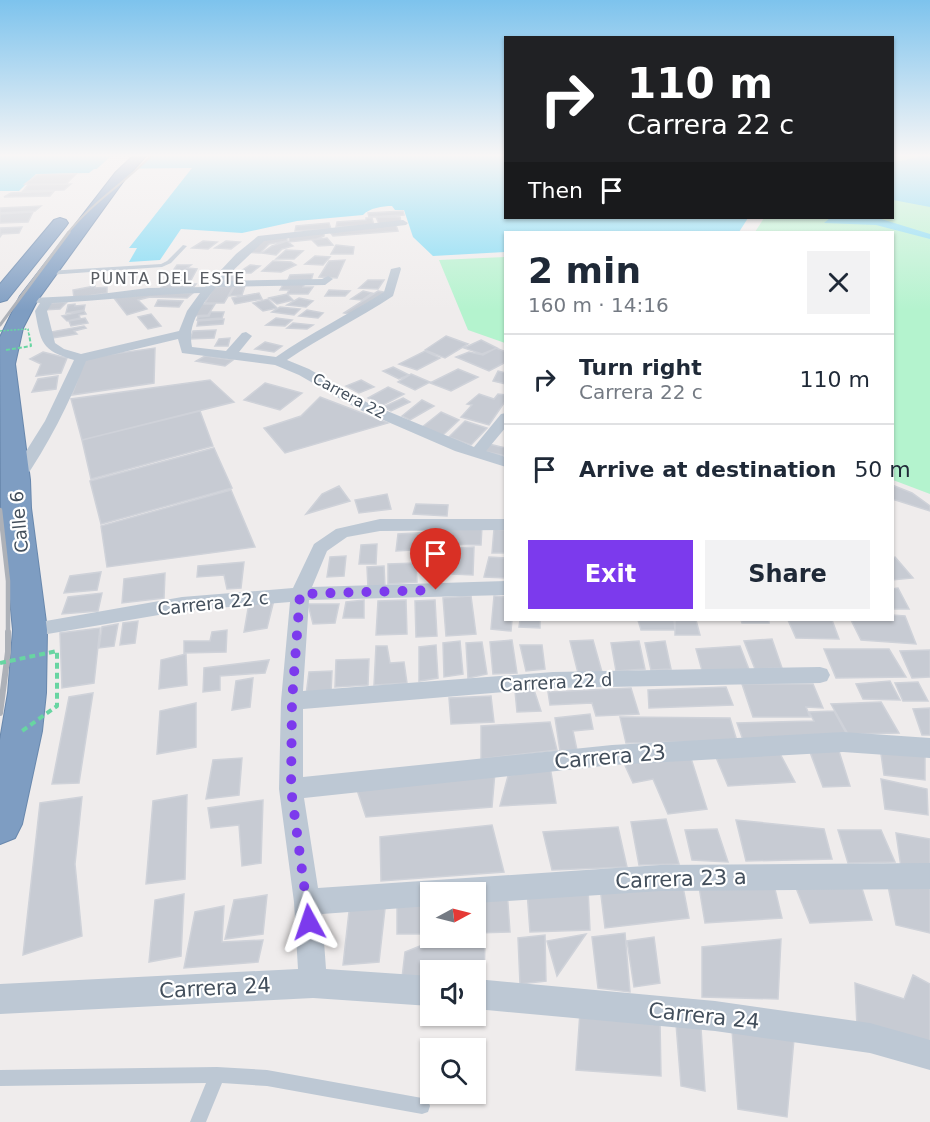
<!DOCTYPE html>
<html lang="en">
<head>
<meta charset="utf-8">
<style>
  :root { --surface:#fff; --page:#f2f2f3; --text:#1f2937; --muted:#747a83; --line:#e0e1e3; --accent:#7c3aed }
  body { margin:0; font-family:"DejaVu Sans",sans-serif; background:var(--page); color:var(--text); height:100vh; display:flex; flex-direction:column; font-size:22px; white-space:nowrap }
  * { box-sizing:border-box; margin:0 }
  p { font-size:20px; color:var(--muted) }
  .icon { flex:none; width:33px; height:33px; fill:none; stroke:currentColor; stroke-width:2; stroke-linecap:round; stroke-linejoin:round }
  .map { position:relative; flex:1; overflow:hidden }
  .drawer { position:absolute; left:504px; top:231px; width:390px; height:390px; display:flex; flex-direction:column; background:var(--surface); border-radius:0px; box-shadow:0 2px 4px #0004 }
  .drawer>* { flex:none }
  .top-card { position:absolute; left:504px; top:36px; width:390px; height:183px; border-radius:0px; box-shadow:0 2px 4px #0004; background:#202124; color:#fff; overflow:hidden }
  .needle { width:39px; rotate:83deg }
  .controls { position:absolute; left:420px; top:882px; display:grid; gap:12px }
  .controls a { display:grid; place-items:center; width:66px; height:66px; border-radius:0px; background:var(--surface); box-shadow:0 2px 4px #0004; font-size:30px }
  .pin { position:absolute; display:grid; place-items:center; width:51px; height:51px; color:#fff; margin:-62px -26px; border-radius:50% 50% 50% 0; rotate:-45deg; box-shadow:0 0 6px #0007 }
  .pin .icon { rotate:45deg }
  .me { position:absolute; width:66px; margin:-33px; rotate:355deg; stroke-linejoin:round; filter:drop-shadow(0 0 4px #0008) }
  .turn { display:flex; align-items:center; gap:21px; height:126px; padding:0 24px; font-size:27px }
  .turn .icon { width:78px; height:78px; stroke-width:2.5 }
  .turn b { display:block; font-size:42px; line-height:51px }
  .then { display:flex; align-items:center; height:57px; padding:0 24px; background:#0003; gap:12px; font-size:22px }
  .round { display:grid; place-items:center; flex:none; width:63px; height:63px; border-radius:0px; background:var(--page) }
  .summary { display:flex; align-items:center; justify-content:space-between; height:102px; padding:0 24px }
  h1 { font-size:36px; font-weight:700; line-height:45px }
  .cta { display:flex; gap:12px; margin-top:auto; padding:12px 24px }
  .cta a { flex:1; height:69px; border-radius:0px; background:var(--accent); color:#fff; font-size:24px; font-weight:700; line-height:69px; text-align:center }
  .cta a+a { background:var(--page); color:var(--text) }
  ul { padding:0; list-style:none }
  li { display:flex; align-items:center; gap:18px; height:90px; padding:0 24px; border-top:2px solid var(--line) }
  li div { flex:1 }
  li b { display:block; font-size:22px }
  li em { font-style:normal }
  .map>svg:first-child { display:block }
  .green { fill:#b4f3ce }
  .water { fill:#7cdaf5 }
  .pier { fill:#efecec }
  .building { fill:#c7cbd3; stroke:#cfd2d9; stroke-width:1.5 }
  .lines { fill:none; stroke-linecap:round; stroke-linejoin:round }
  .highway-casing { stroke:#6988ad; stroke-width:2 }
  .lane { fill:#bdc8d4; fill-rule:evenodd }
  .street { fill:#bdc8d4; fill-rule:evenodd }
  .highway { fill:#7e9dc2; fill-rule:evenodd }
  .rail-far3 { stroke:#adb1b8; stroke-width:2 }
  .rail-far2 { stroke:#adb1b8; stroke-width:3 }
  .rail-far1 { stroke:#adb1b8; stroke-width:4.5 }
  .rail { stroke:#adb1b8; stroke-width:6 }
  .path-bridge-far2 { stroke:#68d5a2; stroke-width:1.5; stroke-dasharray:2 1.5; stroke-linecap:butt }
  .path-bridge-far1 { stroke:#68d5a2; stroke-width:2; stroke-dasharray:4 2; stroke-linecap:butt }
  .path-bridge { stroke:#68d5a2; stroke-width:4; stroke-dasharray:6 4; stroke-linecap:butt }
  .route { stroke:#7c3aed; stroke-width:10; stroke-dasharray:0 18 }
  .labels { text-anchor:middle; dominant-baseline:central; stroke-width:4.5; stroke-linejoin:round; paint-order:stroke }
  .far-street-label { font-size:15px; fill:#434f5c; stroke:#fff }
  .far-neighbourhood-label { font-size:16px; letter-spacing:1.5px; fill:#585c62; stroke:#fff }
  .street-label { font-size:18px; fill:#434f5c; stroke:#fff }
  .near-street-label { font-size:21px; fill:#434f5c; stroke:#fff }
</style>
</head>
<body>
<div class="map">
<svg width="930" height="1122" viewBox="0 0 930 1122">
  <rect width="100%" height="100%" fill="#efecec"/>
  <path class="green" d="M893 154H930V494L893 480 892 232H755L764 218H892Z
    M505 257H506L505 343 468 330 439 260Z"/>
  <path class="water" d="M0 154H505L506 218H748L739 232H506L505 252 433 256 413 237 404 210H395L392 206C383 206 369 208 363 215L297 221 242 233 181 229 160 260 129 262 137 248H129L192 168 94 169 89 173 36 174 19 191H0Z
    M913 154H930V207L893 200V159L900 161 918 157Z
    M830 218H878L930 234V239L876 225 824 223Z"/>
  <path class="pier" d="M113 154H152L135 172H95L89 176Z"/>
  <path class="building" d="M76 174 66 184H25L37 175Z
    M71 184 64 190 23 191 28 185Z
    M54 191 50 196 4 197 11 193Z
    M41 206 35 211 0 213V208Z
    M403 211 404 215 369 217 368 213Z
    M33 212 28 222 0 223V214Z
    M376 217H400L401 222 379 224Z
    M366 218H372L374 225 336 227 337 222 366 220Z
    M329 223 331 229 295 231 296 226Z
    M396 225 398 231 333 236 329 231Z
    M22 227 19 233 2 234 0 237V228Z
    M324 231V236L317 239 289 242 290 234Z
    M287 235V241L269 244 260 253 243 252 261 238Z
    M327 238 333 245 318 246 312 240Z
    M203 241 217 242 208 249 192 248Z
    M226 241 240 242 231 249 215 248Z
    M287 241 293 246 282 249 276 255 262 253 272 246Z
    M336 245 354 247 353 254H331Z
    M286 250 303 251 294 259H276Z
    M315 256 330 257 323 265 305 264Z
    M345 260 337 278 319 277 329 261Z
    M273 261 291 262 296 265 281 272 262 271Z
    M177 265H191L187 268 197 269 189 284H196L193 288 160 289Z
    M250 265 260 266 251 273H238Z
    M225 272 243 273 236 283 215 282Z
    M313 274 311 281 287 282 290 275Z
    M368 280H384L378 289 359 288Z
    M284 283H305L303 287H313L308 294H287L289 290H280Z
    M95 286V288L107 287V293L74 298 73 290Z
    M234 286 224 303H205L214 287Z
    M235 286H245L242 295 229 296Z
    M329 290 350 291 345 296H325Z
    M363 291 372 293 362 300 351 299Z
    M378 291 389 293 354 315 344 313Z
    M161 292 193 293 187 298 150 297 138 300 147 309 127 315 114 298Z
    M259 293 262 299 235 304 232 298Z
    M287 294 293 300 277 304 269 298Z
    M299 298 313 301 306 307 287 305Z
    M268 299 277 308 263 311 253 303Z
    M158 300 183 301 179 307 155 306Z
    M67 302 60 309 44 310 50 303Z
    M75 304V306L85 305 84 310 66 313 68 305Z
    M201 304H215L208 315 193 316Z
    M280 307 300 309 294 315 272 312Z
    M307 310 323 313 318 318 299 316Z
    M84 311 86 314 79 315 80 318 67 321 62 316Z
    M211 312H224L222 318 197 320 198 317 209 316Z
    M151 314 161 326 148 329 138 317Z
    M85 318 88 323 71 326 69 321Z
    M276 318 292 320 285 326 266 325Z
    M224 319 223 324 197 326 198 321Z
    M293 323 313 325 307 329 287 328Z
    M84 326 86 328 74 331 77 334 53 338 51 332Z
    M216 330 214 338 190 339 193 331Z
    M446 336 468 344 445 358 425 350Z
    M230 338 228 346H215L219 339Z
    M481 340 497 348 482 354 464 348Z
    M265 342 282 346 274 352 255 349Z
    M155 348 154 383 72 395 85 358Z
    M496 348 506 352V362L489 371 456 357 469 352 483 355Z
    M425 351 440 358 417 370 399 364Z
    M43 352 67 358 61 373 36 376 41 364 30 359Z
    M205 356 233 360 225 366 196 361Z
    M393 367 409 375 399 379 383 371Z
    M458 369 478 377 451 391 430 383Z
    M498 371 506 373V384L493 381Z
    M411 374 430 382 415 390 398 382Z
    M58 376 56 389 32 392 38 379Z
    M210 380 234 402 82 440 71 399Z
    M361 380 374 387 359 393 346 386Z
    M265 383 302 393 280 410 244 400Z
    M388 387 404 394 383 405 368 398Z
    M479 394 494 399 498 394 506 395V400L489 425 461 417 472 405 467 404Z
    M320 397 388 423 285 453 264 428 301 416Z
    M403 398 410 402 391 411 383 407Z
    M422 400 434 406 410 420 402 416Z
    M200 411 213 446 91 479 82 440Z
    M441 412 459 420 443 435 421 428Z
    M465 421 487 428 471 445 449 437Z
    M489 444 506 448V456L483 451Z
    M214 448 232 488 101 524 90 481Z
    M892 485 912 493 930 506V511L892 499Z
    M339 486 350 501 306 514 322 494Z
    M231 490 255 547 107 567 101 526Z
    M387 494 391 509 359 513 355 500Z
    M416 504 448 505 447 516 413 514Z
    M482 526 481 545 441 544 442 527Z
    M494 529 506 530V553H492Z
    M432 532 430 549 396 551 398 534Z
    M377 544 376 564H359L361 545Z
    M474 547 473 575 452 574 454 548Z
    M431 551 448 552 446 575H429Z
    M346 556 344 576 327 577 330 557Z
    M489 557 506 558V578L484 577Z
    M895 557 913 578 892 580V558Z
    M244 562 241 588 227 589 224 575 197 577 198 566Z
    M416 563 417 582 388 584V564Z
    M384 566 385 587 368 588 367 567Z
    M101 572 97 590 64 593 70 576Z
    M165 573 164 598 122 603 124 579Z
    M898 588 909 609H892V589Z
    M102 593 98 611 62 614 68 597Z
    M471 596 476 634 446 636 443 598Z
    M494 596 506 597V620H512L511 631 491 629Z
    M274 600 267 628 244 632 249 603Z
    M364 600V618H343L346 602Z
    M406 600 407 634 376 635 378 601Z
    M435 600 437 636 416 637 415 601Z
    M308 604H339L335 623 313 624Z
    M892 615 905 616 916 644 861 640 851 620H892Z
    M520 620H540V628L519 627Z
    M638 620H674L675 630H641Z
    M675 620H696L700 635H675Z
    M741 620H769V623H742Z
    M788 620H832L839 639 796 638Z
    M138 621 135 643 120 645 123 623Z
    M118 624 114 646 99 648 102 627Z
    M100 628 94 683 62 688 60 633Z
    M227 630 226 652 184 653V641H210L212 632Z
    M772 639 782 668 755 669 744 641Z
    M512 640 517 673 493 674 490 642Z
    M593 640 602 672 578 673 570 641Z
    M460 641 463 674 444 677 443 643Z
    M639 641 645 669 616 671 611 643Z
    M665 641 671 669 651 670 645 643Z
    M482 642 487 674 468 678 466 643Z
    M436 645 438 678 419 681V647Z
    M520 645H542L545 669 526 671Z
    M376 646H387L390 663 404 662 407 683 374 685Z
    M740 646 750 672 703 674 696 649Z
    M824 649H889L906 677 836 678Z
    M930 650V677L912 678 900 651Z
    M186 654 187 685 159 689 161 660Z
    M369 659 368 685 335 687 336 660Z
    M269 660 265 673 220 676V690L203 692 204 668Z
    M332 671 331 693 306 695 309 672Z
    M253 678 250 707 232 710 236 681Z
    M890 681 900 700 863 699 856 684Z
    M918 682 928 701H903L895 683Z
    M742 684H813L823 708 806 707 810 717H753Z
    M726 687 733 705 649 708 648 690Z
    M631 688 639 714 596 716 592 703 550 705 548 692Z
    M534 690 541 711 517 712 515 691Z
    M93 693 79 783 52 784 69 697Z
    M491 696 494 722 451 724 449 698Z
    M881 702 899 733 848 734 831 704Z
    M196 703V747L157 754 160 711Z
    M930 708V735H922L913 709Z
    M834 711 846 733 743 740 737 723 814 721 809 712Z
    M590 714 593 729 573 731 577 750 560 751 555 718Z
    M620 717 730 718 737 741 626 743Z
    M550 722 557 750 481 759V726Z
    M880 747 925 756V780L884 775Z
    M777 748 795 782 728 786 715 755Z
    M838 748 850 786 823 787 810 752Z
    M690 755 707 809 668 814 653 779 633 783 623 761Z
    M242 758 239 795 206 799 213 760Z
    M550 766 556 803 500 806 508 776Z
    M495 772 492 807 366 817 356 787Z
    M881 779 927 789 928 815 885 809Z
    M187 795 185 879 146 884 153 801Z
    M82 797 75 864 82 936 23 955 40 803Z
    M263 800 261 863 242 866 239 825 211 828 208 808Z
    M666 819 679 864 639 865 631 822Z
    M736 820 824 829 832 859 746 861Z
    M492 825 504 872 381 881 380 837Z
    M618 827 627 867 552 870 543 832Z
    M717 829 728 862 692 860 685 830Z
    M838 830H881L895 862 848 863Z
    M896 833 930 839V872L901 867Z
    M772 877 782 918 705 923 698 881Z
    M859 879 872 920 810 923 794 883Z
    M887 881 930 882V933L896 925Z
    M600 887H683L689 918 605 928Z
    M588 888 590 930 530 932 527 891Z
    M507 890 510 932 476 933V892H472Z
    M184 894 181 956 149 962 155 900Z
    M267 895 263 934 225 939 234 900Z
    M430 895V934H397V897Z
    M386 900 379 962 343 965 350 903Z
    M224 906 222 942 263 940 258 962 184 968 195 912Z
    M625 933 630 992 598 988 592 937Z
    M586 934 557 976 547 941Z
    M545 935 546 981 520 984 518 938Z
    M654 937 660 983 634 987 627 941Z
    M440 938 485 940 484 982H476V970H430V979L402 978 405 952Z
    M781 939 778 999 702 997V947Z
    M913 975 930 984V1047L857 1026 855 983 904 999Z
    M580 1012 660 1020 661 1076 576 1070Z
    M676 1024 701 1028 705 1091 681 1086Z
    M732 1030 794 1039 787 1117 738 1109Z"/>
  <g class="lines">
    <defs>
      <path id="highway" d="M135 154H148L125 179 37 301 23 328 15 364 30 480 31 508 47 630 46 693 42 731 22 824 15 838 0 844V740L8 693 13 630 1 508 0 337 20 296 115 173Z
        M60 218 66 220 68 223 66 226 7 300 0 302V284L54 220Z"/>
    </defs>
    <use href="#highway" class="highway-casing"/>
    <path class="lane" d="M183 245 187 246 171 263 162 267 48 275 45 273 48 271 161 264 167 261Z
      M217 1067 267 1070 422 1098 428 1100 430 1106 428 1112 422 1114 267 1086 222 1083 206 1122H190L206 1083 0 1086V1070Z"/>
    <path class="street" d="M403 220 408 223 406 225 264 241 222 281 322 279 328 276 333 279 325 285 216 287C202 305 187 323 192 347L226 351 242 333 246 332 252 336 239 352 276 357C310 333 348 315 384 292L391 269 400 267 401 269 393 296C358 319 321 337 287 360L309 369 368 403 474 447 501 414 506 413V427L486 451 506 457V467L455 451 358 409 299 375 275 365 182 353 178 339 86 361C69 404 48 445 22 483L16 485 8 480 45 421 74 360C41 350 41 343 35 311L40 303 33 302V298L93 295 148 288 205 287 236 254 258 236ZM200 293 187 311 179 331 81 354 64 349 55 343 47 311 52 303C101 301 150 294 200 293Z
      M380 519H506V530L380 531 347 537 327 551 312 587 506 581V595L309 600 303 691 553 672 820 667 827 669 830 675 827 681 820 683 553 688 303 709V777L612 745 843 732 930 738V758L843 752 612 765 304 798 318 888 660 865 930 863V889L660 891 476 903V892H430V906L322 914 326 969 430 976V1006L313 998 0 1014V984L298 969 294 902 279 789 281 701 290 602 182 611 30 637 23 635 20 630 23 625 182 597 293 588 314 544 336 529Z
      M476 979 715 1001 870 1023 930 1040V1070L870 1053 715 1031 476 1009Z"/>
    <use href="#highway" class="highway"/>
    <path class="rail-far3" d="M67 234C91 203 126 182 153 154"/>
    <path class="rail-far2" d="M0 325 69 232"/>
    <path class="rail-far1" d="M0 510 8 581V634"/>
    <path class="rail" d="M0 713 8 652V632"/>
    <path class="path-bridge-far2" d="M0 331 28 329 29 336"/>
    <path class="path-bridge-far1" d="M6 350 31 346 29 334"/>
    <path class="path-bridge" d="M0 663 57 651V706L22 731"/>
  </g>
  <linearGradient id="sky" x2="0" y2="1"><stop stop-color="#7dc3ed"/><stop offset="0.5" stop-color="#f8f6f6"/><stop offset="1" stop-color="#f8f6f6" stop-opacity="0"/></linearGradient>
  <rect width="930" height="311" fill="url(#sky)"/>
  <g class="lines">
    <path class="route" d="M309 922 291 789 292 701 300 594 436 590"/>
  </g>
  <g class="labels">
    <g class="far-street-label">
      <text transform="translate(349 396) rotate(28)">Carrera 22</text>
    </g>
    <g class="far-neighbourhood-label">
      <text x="168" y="278">PUNTA DEL ESTE</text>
    </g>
    <g class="street-label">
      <text transform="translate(19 522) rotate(-95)">Calle 6</text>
      <text transform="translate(213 603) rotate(-6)">Carrera 22 c</text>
      <text transform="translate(556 682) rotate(-3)">Carrera 22 d</text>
    </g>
    <g class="near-street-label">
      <text transform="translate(610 757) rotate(-5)">Carrera 23</text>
      <text transform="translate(681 879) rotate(-2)">Carrera 23 a</text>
      <text transform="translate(215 988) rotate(-3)">Carrera 24</text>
      <text transform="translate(704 1016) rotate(6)">Carrera 24</text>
    </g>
  </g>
</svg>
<div class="controls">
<a><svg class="needle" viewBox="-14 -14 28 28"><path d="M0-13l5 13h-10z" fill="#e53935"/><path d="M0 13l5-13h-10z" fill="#747a83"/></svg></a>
<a><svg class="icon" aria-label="sound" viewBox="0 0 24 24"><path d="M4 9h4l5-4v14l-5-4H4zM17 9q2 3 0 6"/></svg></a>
<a><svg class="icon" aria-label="search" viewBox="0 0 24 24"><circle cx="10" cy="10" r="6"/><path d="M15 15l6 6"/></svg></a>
</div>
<div class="pin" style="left:436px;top:590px;background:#d93025"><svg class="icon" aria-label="arrive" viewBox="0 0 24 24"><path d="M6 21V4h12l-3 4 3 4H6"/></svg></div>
<svg class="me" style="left:309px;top:922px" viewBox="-20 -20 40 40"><path d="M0-17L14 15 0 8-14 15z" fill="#7c3aed" stroke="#fff" stroke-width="4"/></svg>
<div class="top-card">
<div class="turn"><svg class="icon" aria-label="right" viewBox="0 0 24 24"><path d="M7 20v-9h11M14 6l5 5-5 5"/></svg><div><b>110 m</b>Carrera 22 c</div></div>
<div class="then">Then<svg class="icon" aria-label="arrive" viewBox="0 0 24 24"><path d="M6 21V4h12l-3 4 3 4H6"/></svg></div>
</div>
<section class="drawer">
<div class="summary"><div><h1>2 min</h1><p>160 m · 14:16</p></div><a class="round"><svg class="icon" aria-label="close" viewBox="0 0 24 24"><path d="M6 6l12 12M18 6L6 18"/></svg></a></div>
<ul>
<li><svg class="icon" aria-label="right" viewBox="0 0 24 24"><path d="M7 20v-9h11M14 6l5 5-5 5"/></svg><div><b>Turn right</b><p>Carrera 22 c</p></div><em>110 m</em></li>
<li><svg class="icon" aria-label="arrive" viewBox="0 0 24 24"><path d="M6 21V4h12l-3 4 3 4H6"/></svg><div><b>Arrive at destination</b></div><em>50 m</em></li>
</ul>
<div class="cta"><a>Exit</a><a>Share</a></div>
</section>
</div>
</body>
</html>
